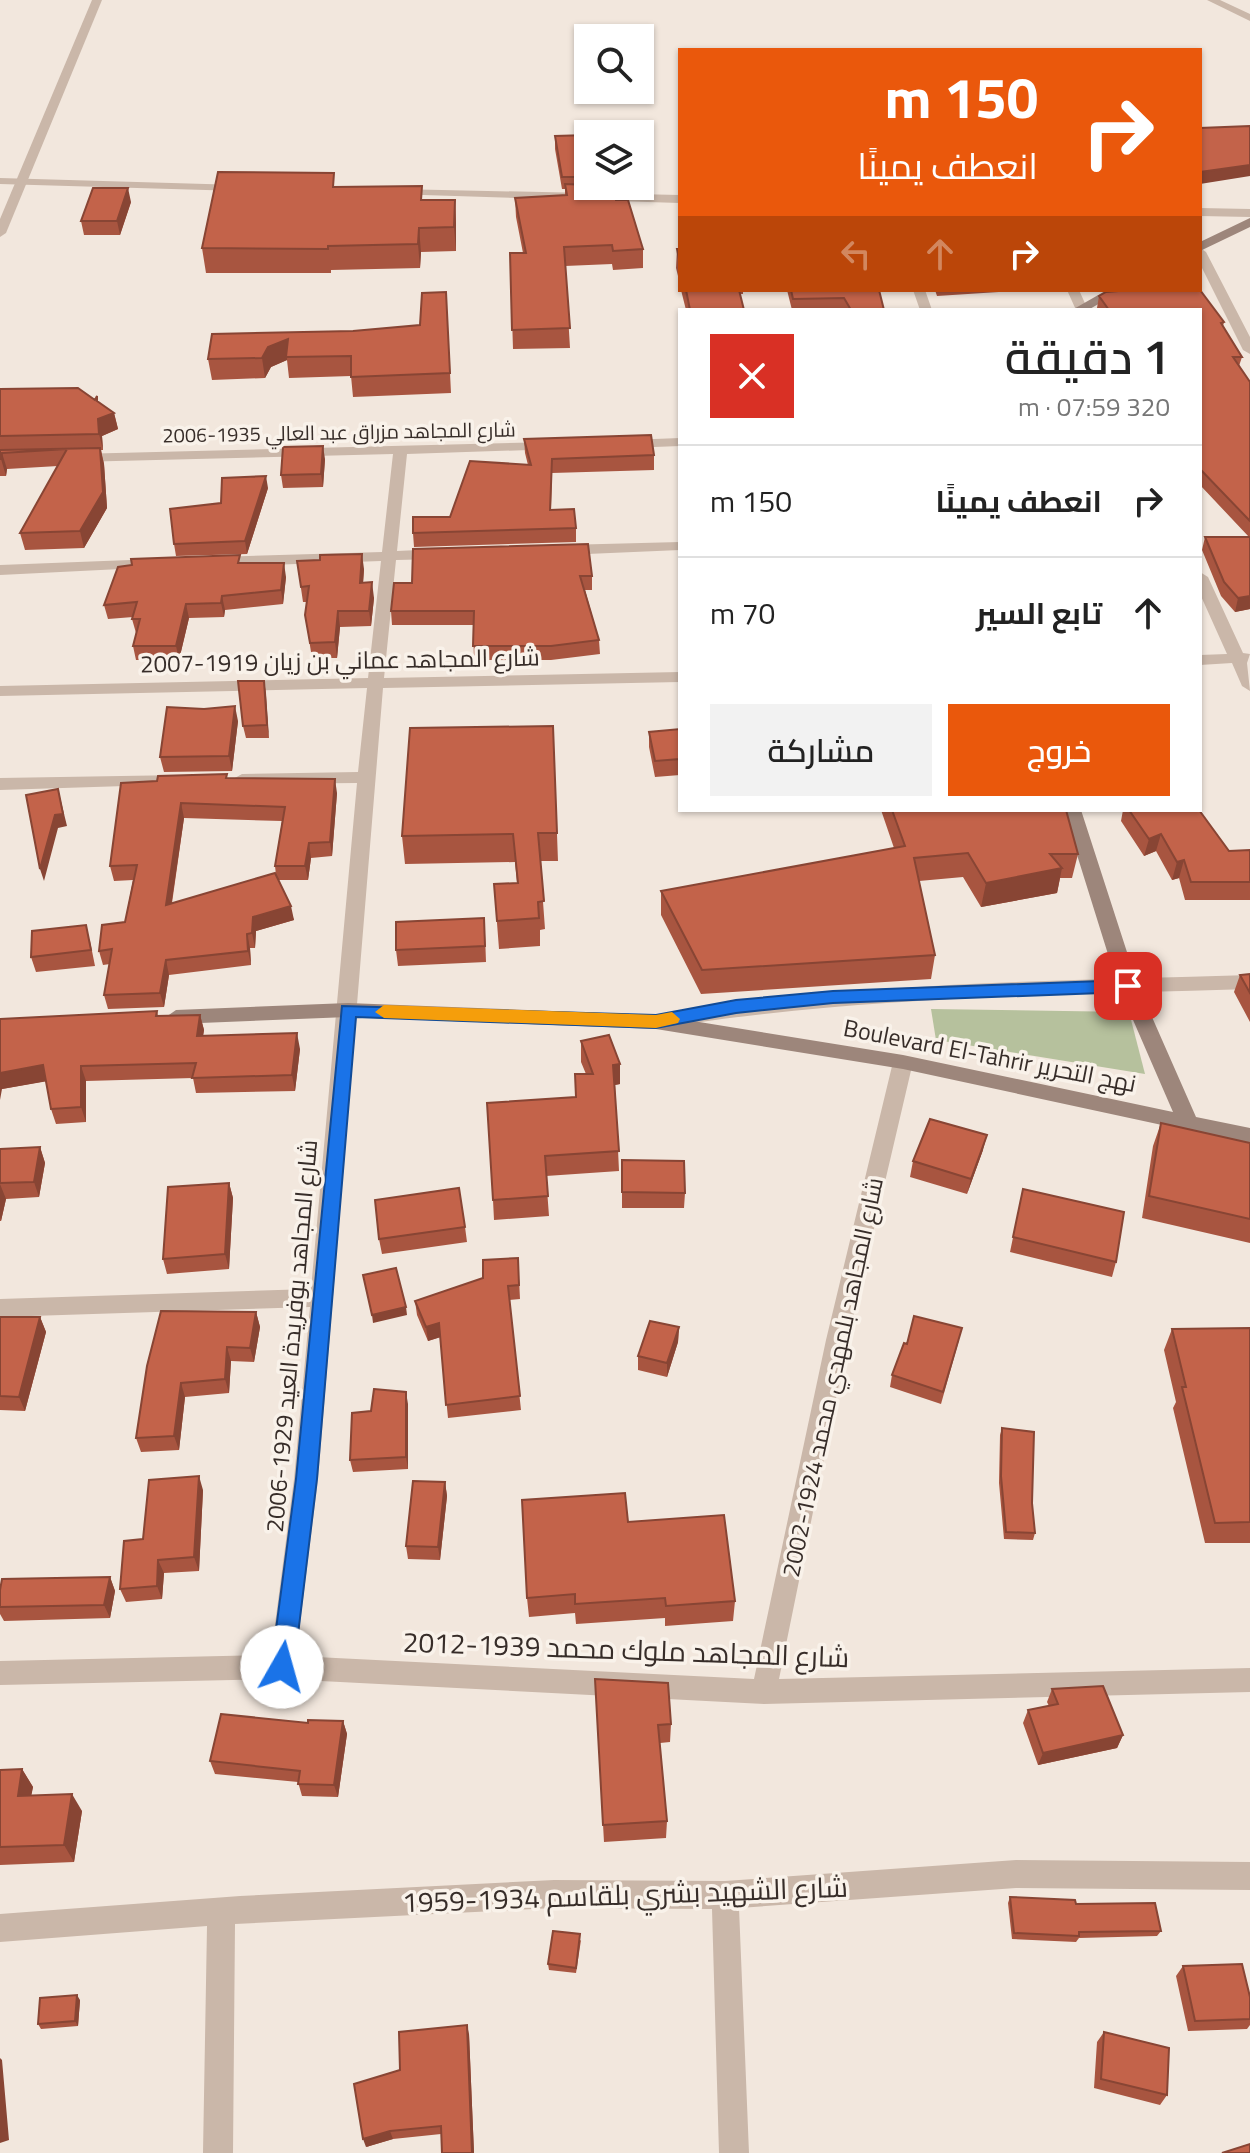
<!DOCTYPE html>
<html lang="ar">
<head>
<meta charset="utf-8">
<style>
  :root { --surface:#fff; --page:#f2f2f2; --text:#222; --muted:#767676; --line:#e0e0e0; --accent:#ea580c }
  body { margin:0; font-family:"Titillium Web",Cairo,sans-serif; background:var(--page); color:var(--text); direction:rtl; height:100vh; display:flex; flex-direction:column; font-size:30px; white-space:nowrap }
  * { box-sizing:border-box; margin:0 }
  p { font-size:26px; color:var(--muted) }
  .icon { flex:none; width:44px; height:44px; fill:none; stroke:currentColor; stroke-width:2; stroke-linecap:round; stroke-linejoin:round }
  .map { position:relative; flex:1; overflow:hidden; direction:ltr }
  .details { position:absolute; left:678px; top:308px; width:524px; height:504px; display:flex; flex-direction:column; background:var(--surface); border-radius:0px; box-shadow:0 2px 6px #0004; direction:rtl }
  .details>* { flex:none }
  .guide { position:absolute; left:678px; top:48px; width:524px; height:244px; border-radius:0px; box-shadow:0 2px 6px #0004; direction:rtl; background:#ea580c; color:#fff; overflow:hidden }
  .controls { position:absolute; left:574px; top:24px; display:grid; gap:16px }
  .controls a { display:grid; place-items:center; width:80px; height:80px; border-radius:0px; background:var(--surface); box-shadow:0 2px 6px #0004; font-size:40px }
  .pin { position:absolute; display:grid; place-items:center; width:68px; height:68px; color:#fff; margin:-34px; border-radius:16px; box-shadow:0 4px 12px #0006 }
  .me { position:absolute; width:88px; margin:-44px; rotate:7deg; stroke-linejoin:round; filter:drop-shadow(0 0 6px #0008) }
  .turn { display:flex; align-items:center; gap:28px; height:168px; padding:0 32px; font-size:36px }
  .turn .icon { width:104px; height:104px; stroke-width:2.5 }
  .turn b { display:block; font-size:56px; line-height:68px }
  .lanes { display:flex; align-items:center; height:76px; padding:0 32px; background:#0003; justify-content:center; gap:40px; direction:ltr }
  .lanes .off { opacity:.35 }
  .round { display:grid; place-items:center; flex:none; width:84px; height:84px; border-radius:0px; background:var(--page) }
  .headline { display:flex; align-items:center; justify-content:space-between; height:136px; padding:0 32px }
  h1 { font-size:48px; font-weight:600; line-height:60px }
  .button { display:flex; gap:16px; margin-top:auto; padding:16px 32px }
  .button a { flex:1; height:92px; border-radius:0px; background:var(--accent); color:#fff; font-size:32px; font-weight:600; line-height:92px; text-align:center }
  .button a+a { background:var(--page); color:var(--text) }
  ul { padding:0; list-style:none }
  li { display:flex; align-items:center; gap:24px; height:112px; padding:0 32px; border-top:2px solid var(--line) }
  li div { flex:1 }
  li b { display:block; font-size:30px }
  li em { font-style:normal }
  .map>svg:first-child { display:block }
  .green { fill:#b6c19d }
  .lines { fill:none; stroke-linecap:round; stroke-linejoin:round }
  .minor { fill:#cab7a9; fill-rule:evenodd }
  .tertiary { fill:#cab7a9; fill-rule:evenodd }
  .secondary { fill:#9d867b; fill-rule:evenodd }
  .wall { fill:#a85540; fill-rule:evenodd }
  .shaded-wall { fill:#884534 }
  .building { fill:#c3634a; stroke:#884534; stroke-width:2 }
  .route { fill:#1a73e8; stroke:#114b97; stroke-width:2 }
  .slow { fill:#f59e0b }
  .labels { text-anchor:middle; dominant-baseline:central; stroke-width:7; stroke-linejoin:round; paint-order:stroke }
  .far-street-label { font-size:20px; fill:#372d29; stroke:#f9f2ea }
  .street-label { font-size:24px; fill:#372d29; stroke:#f9f2ea }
  .near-street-label { font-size:28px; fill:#372d29; stroke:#f9f2ea }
</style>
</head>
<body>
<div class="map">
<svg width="1250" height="2153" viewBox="0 0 1250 2153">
  <rect width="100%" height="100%" fill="#f2e7dd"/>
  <path class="green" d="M931 1009 1129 1012 1145 1074 936 1040Z"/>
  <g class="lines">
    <path class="minor" d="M1207 0H1220L1250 14V21Z
      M0 178 240 185 246 188 240 191 0 184Z
      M396 189 680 195V203L392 194 390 192Z
      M1200 208 1250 209V217L1200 216Z
      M1200 248 1206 252 1250 337V354L1243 350 1200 264Z
      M913 290H925L932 310H920Z
      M1067 290H1079L1088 310H1076Z
      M680 438V446L628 448 621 444 628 440Z
      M552 442 559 446 557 449 407 454 397 551 440 549 448 554 440 559 396 560 384 678 680 672V682L383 688 318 1479 296 1656 754 1679 826 1340 893 1062 896 1057H910L913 1062 848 1340 779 1679 1250 1668V1692L764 1704 282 1679 0 1685V1661L271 1655 294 1479 310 1307 0 1317V1299L311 1289 357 783 242 784 233 779 242 774 358 772 367 688 0 696V686L368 678 381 561 216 567 208 562 216 557 382 552 393 454 76 462 69 458 76 454Z
      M680 542V550L564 555 556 550 564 545Z
      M156 559 164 564 161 567 0 575V565Z
      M1200 572 1208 577 1243 653 1250 654 1247 663 1250 691 1242 686 1232 663 1200 665V655L1227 654 1200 594Z
      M182 775 191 780 188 784 0 790V778Z
      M1250 975V989C1051 995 853 996 656 1029L646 1022 656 1015C853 982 1051 981 1250 975Z
      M1016 1860 1250 1862V1890L1016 1888 739 1908 749 2153H719L712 1909 554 1908 235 1924 233 2153H203L207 1926 0 1942V1914L240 1896 554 1880 725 1881Z"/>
    <path class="tertiary" d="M92 0H102L6 233 0 237V219Z"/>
    <path class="secondary" d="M1250 218V227L1200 251V242Z
      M1107 290H1123L1088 310H1072Z
      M1063 810H1081L1137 983 1196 1117 1250 1128V1144L903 1069 656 1029 348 1017 176 1024 166 1017 176 1010 348 1003 656 1015 903 1055 1173 1112 1117 983Z"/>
  </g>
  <path class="wall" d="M588 135V186L616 200 643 249V268L613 270 612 264 565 266 570 348 513 349 510 253H523L516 217 515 198 565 196V189H562L555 149V136Z
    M335 187 423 200H455L456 224V251L421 252 420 268 331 270V273H206L202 248Z
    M131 202 120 235H84L81 221Z
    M677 249H680V284L676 268Z
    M681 290H743V294H740L744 310H686Z
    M787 290H879L884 310H792Z
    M935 290H1028L937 296Z
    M1131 290H1200L1224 322 1223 326 1242 357 1239 366 1250 382V609L1235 612 1221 596 1202 550 1205 537H1249L1200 485V310H1098L1097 308 1099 296 1106 292Z
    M446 292 451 393 353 397 351 376 289 378 287 360 271 367 265 378 212 380 208 359 353 331 420 325Z
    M0 389 98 402 114 413 118 429 102 436 103 450H101L104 464 107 508 84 548 25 550 20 533 58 466 7 469 6 476H0Z
    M524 439 654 455V470L552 473 551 510 576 528V542L414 547 413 533 450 517 528 465 525 453Z
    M325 459 323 487 283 488 281 475Z
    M268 488 247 554 176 556 174 544 221 503Z
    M297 561 364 569 363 583 374 598 371 626 340 627 337 658H312L305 615 307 602H303Z
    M241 563 286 577 283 604 225 610 224 617 189 618 179 660H136L133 646 136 633 132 619 133 617 108 619 104 605Z
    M592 576V590H585L599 640 600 654 551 660H474L473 625H392L391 611 412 583Z
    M264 681 269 738H246L243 726Z
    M238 721 232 771 164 772 160 757Z
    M553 726 558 861H540L545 929 540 930V946L499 949 494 884 517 883 515 862 405 864 402 836Z
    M680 729V775L655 777 649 747V732Z
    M227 774V778L337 793 332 856 311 858 308 880H279L294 920 256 931 255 948H250L251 965 169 975 164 1007 108 1009 104 995 110 964 103 965 99 951 125 922 133 880 114 881 110 866 157 781ZM184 818 282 821 275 866 276 875 172 903Z
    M881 810H1066L1078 854 1072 878H1060L1057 893 981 907 963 877 919 881 935 955 931 979 701 994 661 915V891L894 848Z
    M1123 810H1199L1229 851 1250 850V900H1185L1179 878 1172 880 1156 851 1144 856 1121 821Z
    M485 934 486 962 398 966 396 950Z
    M90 941 95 966 36 972 31 957Z
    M1250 974V1022L1234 992 1240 975Z
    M157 1011 158 1016 200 1015 204 1030 203 1035 300 1049 295 1091 196 1093 193 1078 86 1081V1122L56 1124 51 1109 46 1081 2 1089 0 1019Z
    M581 1041 620 1084 615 1085 619 1171 546 1176 549 1216 494 1220 493 1200 576 1097 586 1074 581 1062Z
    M1161 1123 1250 1143V1243L1142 1218 1153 1146Z
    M40 1147 45 1163 39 1197 6 1199 1 1221H0V1149Z
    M983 1150 967 1194 910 1177 913 1161Z
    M622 1160 685 1193 684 1208H622Z
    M229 1183 233 1198 229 1269 167 1274 163 1259Z
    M1023 1189 1116 1262 1112 1277 1010 1252Z
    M465 1227 467 1242 382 1254 379 1239Z
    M518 1258 520 1299 509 1300 521 1410 448 1418 440 1337 428 1341 417 1315 415 1301 483 1278Z
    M256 1312 260 1327 254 1362 231 1361 229 1393 185 1397 179 1450 141 1452 136 1438 147 1366Z
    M0 1317H40L46 1332 25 1411 0 1410Z
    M679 1327 678 1342 667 1377 638 1370V1356Z
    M1250 1328V1543H1205L1173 1408 1176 1402 1164 1350 1172 1329Z
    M959 1340 941 1404 890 1387 892 1375Z
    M408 1404V1469L353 1472 350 1460 371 1411Z
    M1002 1428 1032 1503 1035 1533 1033 1540 1004 1539 999 1483 1000 1435Z
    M445 1482 447 1496 440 1560 408 1559 406 1546Z
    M203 1490 199 1571 164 1573 162 1599 126 1602 120 1589 143 1539Z
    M628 1522 735 1601 733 1621 665 1626V1618L576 1624 575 1613 529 1617 527 1598Z
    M110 1577 115 1591 110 1618 4 1621 0 1614V1590Z
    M1052 1689 1123 1735 1117 1748 1038 1765 1023 1723 1028 1710 1049 1706 1047 1702Z
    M596 1698 671 1724 670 1742 660 1743 667 1821 666 1838 604 1842Z
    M343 1721 347 1734 338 1797 302 1796 298 1782 215 1774 210 1761 308 1723Z
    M22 1769 33 1787 31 1795 82 1811 74 1862 0 1865V1770Z
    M1010 1897 1076 1904 1161 1931 1157 1936 1079 1938 1076 1942 1012 1939 1008 1903Z
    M581 1940 576 1973 549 1970 548 1964Z
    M1183 1966 1250 1997V2025L1247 2029 1188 2031 1176 1976Z
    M80 2000 78 2026 41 2029 38 2024Z
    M1104 2032 1167 2095 1160 2105 1094 2088 1097 2042Z
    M469 2034 474 2153H442L441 2134 393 2139 366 2147Z"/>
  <path class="shaded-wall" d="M1250 165V176L1200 184V172Z
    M128 188 131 202 120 235 117 221Z
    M455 200 456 224V251L454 227Z
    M419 228 421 252 420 268 418 244Z
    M288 339 287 360 271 367 265 378 262 358 268 347Z
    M114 413 118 429 102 436 103 450 99 434 98 419Z
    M323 446 325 459 323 487 321 474Z
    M100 448 104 464 107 508 84 548 80 531Z
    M2 453 7 469 6 476 1 459Z
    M266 476 268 488 247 554 245 541Z
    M362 554 364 569 362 598 360 583Z
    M284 563 286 577 283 604 281 590Z
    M372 582 374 598 371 626 369 611Z
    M222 596 225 610 224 617 221 603Z
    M1250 596V609L1235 612 1238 598Z
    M186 604 189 618 179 660 176 646Z
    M338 611 340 627 337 658 335 642Z
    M264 681 266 693 269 738 267 725Z
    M235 706 238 721 232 771 229 756Z
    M335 779 337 793 332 856 330 842Z
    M58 789 67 826 58 828 44 881 40 869Z
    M181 803 184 818 169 920 166 905Z
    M1161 834 1156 851 1144 856 1149 839Z
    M309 843 311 858 308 880 305 866Z
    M1184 860 1179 878 1172 880 1177 862Z
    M1062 868 1057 893 981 907 986 883Z
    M291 906 294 920 256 931 255 948 252 933 253 917Z
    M247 934 250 948 251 965 248 951Z
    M166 960 169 975 164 1007 160 993Z
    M200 1015 204 1030 201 1051 197 1036Z
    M297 1033 300 1049 295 1091 292 1075Z
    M620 1064V1084L614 1085 613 1065Z
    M43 1065 48 1081 2 1089 0 1100V1073Z
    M81 1066 86 1081V1122L81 1107Z
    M987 1135 983 1150 967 1194 971 1179Z
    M40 1147 45 1163 39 1197 34 1182Z
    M229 1183 233 1198 229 1269 225 1254Z
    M0 1184 6 1199 1 1221 0 1217Z
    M406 1307 407 1315 373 1323 372 1315Z
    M256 1312 260 1327 254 1362 250 1348Z
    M40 1317 46 1332 25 1411 19 1397Z
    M439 1323 441 1337 428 1341 426 1327Z
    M679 1327 678 1342 667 1377V1363Z
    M227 1347 231 1361 229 1393 225 1379Z
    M181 1383 185 1397 179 1450 174 1436Z
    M406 1392 408 1404V1469L406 1457Z
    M199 1476 203 1490 199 1571 194 1557Z
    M445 1482 447 1496 440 1560 438 1547Z
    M158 1560 164 1573 162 1599 157 1586Z
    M110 1577 115 1591 110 1618 104 1605Z
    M343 1721 347 1734 338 1797 334 1785Z
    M1123 1735 1117 1748 1038 1765 1043 1753Z
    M22 1769 33 1787 28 1813 18 1796Z
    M72 1794 82 1811 74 1862 64 1845Z
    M77 1995 80 2000 78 2026 75 2021Z
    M467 2025 469 2034 474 2153H472Z
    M0 2058 2 2060 9 2140 0 2143Z
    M390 2131 393 2139 366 2147 363 2139Z"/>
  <path class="building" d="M1250 126V165L1200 172V128Z
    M588 135V177H562L555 136Z
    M218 172 334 173 333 187 422 186 421 200H455L454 227 419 228 418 244 328 246V249L202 248Z
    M565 184 588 185V186H614L616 200H628L643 249 613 251 612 245 564 247 570 328 512 330 510 253H526L515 198 567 195Z
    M93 188H128L117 221H81Z
    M677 249H680V264Z
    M686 290H739L744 310H690Z
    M791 290H879L884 310H851L844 298 793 299Z
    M1131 290H1200L1224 322 1221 323 1242 357H1233L1250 382V521L1200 469V310H1109L1099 296 1106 292Z
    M446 292 450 373 351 377V356L286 357 288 339 268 347 262 358 208 359 212 334 353 331 420 325 422 293Z
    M78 388 95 400 97 396V401L114 413 98 419 99 434 0 436V389Z
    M651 435 654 455 552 459 550 510 574 509 576 528 413 533V517H450L470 461 531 465 524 439Z
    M323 446 321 474 281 475 283 447Z
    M100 448 103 492 80 531 20 533 67 449 2 453 1 459H0V450Z
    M266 476 245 541 174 544 170 509 221 503 222 478Z
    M1205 537H1250V596L1238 598 1224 582Z
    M588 544 592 576H580L599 640 551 646H473L474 611H391L394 583H412L413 549Z
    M362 554 360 583 372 582 369 611H338L335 642 310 643 305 615 309 586 301 587 297 561 320 560V555Z
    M240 555 238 563H284L281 590 222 596 221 603 186 604 176 646H133L140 619H132L137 602 104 605 118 567 132 565 131 559Z
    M238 681H264L267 725 243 726Z
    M235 706 229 756 160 757 167 707 204 709Z
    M553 726 557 833H538L544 901 538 902 539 918 497 921 494 884 518 883 513 834 402 836 410 728Z
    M680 729V759L655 761 649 732Z
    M227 774 226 778 335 779 330 842 309 843 305 866H275L285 807 181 803 166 905 275 873 291 906 253 917 252 933 247 934 248 951 166 960 160 993 104 995 112 949 99 951 102 925 125 922 137 865 110 866 121 783 157 781 158 776Z
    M58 789 63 814 55 815 40 869 26 795Z
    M892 810H1066L1078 854H1050L1062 868 986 883 968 853 914 858 935 955 702 970 661 891 905 846Z
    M1129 810H1199L1229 851 1250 850V882H1191L1184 860 1177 862 1161 834 1149 839Z
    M484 918 485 946 396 950V922Z
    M86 925 91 950 31 957 32 931Z
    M1250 974V993L1240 975Z
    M157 1011 156 1016 200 1015 197 1036 297 1033 292 1075 192 1078 196 1063 81 1066V1107L51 1109 43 1065 0 1073V1019Z
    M609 1035 620 1064 613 1065 619 1151 545 1156 548 1196 493 1200 487 1103 576 1097 575 1074H593L581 1041Z
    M930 1119 987 1135 971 1179 913 1161Z
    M1161 1123 1250 1143V1219L1149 1196Z
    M40 1147 34 1182 0 1183V1149Z
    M622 1160 684 1161 685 1193 622 1192Z
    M229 1183 225 1254 163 1259 168 1187Z
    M459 1188 465 1227 379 1239 375 1200Z
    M1023 1189 1124 1212 1116 1262 1013 1237Z
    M518 1258 519 1285 508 1286 520 1396 446 1405 439 1323 426 1327 415 1301 483 1278V1260Z
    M396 1268 406 1307 372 1315 363 1275Z
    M161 1311 256 1312 250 1348 227 1347 225 1379 181 1383 174 1436 136 1438 147 1366Z
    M914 1316 962 1328 943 1392 892 1375 904 1343 907 1344Z
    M0 1317H40L19 1397 0 1396Z
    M650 1321 679 1327 667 1363 638 1356Z
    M1250 1328V1522L1215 1523 1182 1387H1186L1172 1329Z
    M374 1389 406 1392V1457L350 1460 352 1413 371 1411Z
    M1002 1428 1034 1432 1032 1503 1035 1533 1006 1532 1001 1476Z
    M199 1476 194 1557 158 1560 157 1586 120 1589 124 1541 143 1539 149 1480Z
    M413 1481 445 1482 438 1547 406 1546Z
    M625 1493 628 1522 724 1515 735 1601 666 1606 665 1598 575 1604V1594L527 1598 522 1500Z
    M110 1577 104 1605 0 1607V1590L2 1579Z
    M595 1679 668 1683 671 1724 658 1725 667 1821 603 1825Z
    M1103 1686 1123 1735 1043 1753 1028 1710 1058 1704 1052 1689Z
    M221 1714 308 1723V1720L343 1721 334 1785 298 1784 300 1771 210 1761Z
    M22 1769 18 1796 72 1794 64 1845 0 1847V1770Z
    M1010 1897 1075 1900 1076 1904 1155 1903 1161 1931 1079 1932V1936L1014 1933Z
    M553 1931 580 1934 576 1968 548 1964Z
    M1242 1964 1250 1997V2019L1195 2021 1183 1966Z
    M77 1995 75 2021 38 2024 40 1998Z
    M467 2025 472 2153H442L441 2126 390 2131 363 2139 354 2084 400 2070 399 2032Z
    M1104 2032 1169 2048 1167 2095 1101 2079Z
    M1250 2144V2153H1222Z"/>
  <path class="route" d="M1128 980 1137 986 1128 992 833 1003 736 1013 656 1028 356 1017 317 1479 294 1667 290 1675 282 1678 274 1675 271 1667 296 1479 342 1006 656 1015 736 1000 833 991Z"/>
  <path class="slow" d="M384 1005 656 1015 672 1012 680 1019 678 1023 656 1028 384 1018 375 1012Z"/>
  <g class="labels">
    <g class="far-street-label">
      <text transform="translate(339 432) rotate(-1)">شارع المجاهد مزراق عبد العالي 1935-2006</text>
    </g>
    <g class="street-label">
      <text transform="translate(340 660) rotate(-1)">شارع المجاهد عماني بن زيان 1919-2007</text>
      <text transform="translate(990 1055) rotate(11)">Boulevard El-Tahrir نهج التحرير</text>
      <text transform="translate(291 1336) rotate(-85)">شارع المجاهد بوفريدة العيد 1929-2006</text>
      <text transform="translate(832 1377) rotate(-78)">شارع المجاهد بلمهدي محمد 1924-2002</text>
    </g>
    <g class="near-street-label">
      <text transform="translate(626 1649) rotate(2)">شارع المجاهد ملوك محمد 1939-2012</text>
      <text transform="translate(625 1894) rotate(-2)">شارع الشهيد بشري بلقاسم 1934-1959</text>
    </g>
  </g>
</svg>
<div class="controls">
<a><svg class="icon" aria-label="search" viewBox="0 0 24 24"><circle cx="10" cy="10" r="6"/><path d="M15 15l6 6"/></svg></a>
<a><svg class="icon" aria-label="layers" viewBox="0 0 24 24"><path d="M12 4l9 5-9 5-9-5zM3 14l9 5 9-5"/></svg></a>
</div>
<div class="pin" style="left:1128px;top:986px;background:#d93025"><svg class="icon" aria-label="arrive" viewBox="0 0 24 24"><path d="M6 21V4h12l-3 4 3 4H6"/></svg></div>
<svg class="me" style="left:282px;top:1667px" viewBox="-20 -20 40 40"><circle r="19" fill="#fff"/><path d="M0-13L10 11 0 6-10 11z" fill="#1a73e8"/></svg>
<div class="guide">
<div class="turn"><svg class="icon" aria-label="right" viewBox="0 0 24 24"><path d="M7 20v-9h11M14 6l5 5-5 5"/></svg><div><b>150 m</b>انعطف يمينًا</div></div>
<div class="lanes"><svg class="icon off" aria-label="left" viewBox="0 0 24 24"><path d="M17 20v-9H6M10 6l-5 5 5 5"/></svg><svg class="icon off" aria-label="ahead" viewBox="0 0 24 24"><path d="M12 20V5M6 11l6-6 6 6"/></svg><svg class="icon" aria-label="right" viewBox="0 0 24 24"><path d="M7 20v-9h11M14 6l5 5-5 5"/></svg></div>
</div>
<section class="details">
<div class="headline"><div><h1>1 دقيقة</h1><p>320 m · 07:59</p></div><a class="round" style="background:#d93025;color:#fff"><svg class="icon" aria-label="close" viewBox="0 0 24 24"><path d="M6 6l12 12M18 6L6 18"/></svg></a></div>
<ul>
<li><svg class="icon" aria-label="right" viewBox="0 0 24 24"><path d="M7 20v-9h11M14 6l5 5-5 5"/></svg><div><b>انعطف يمينًا</b></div><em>150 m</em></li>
<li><svg class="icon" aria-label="ahead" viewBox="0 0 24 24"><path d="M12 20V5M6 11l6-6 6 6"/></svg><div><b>تابع السير</b></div><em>70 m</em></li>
</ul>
<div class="button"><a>خروج</a><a>مشاركة</a></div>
</section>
</div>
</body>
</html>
